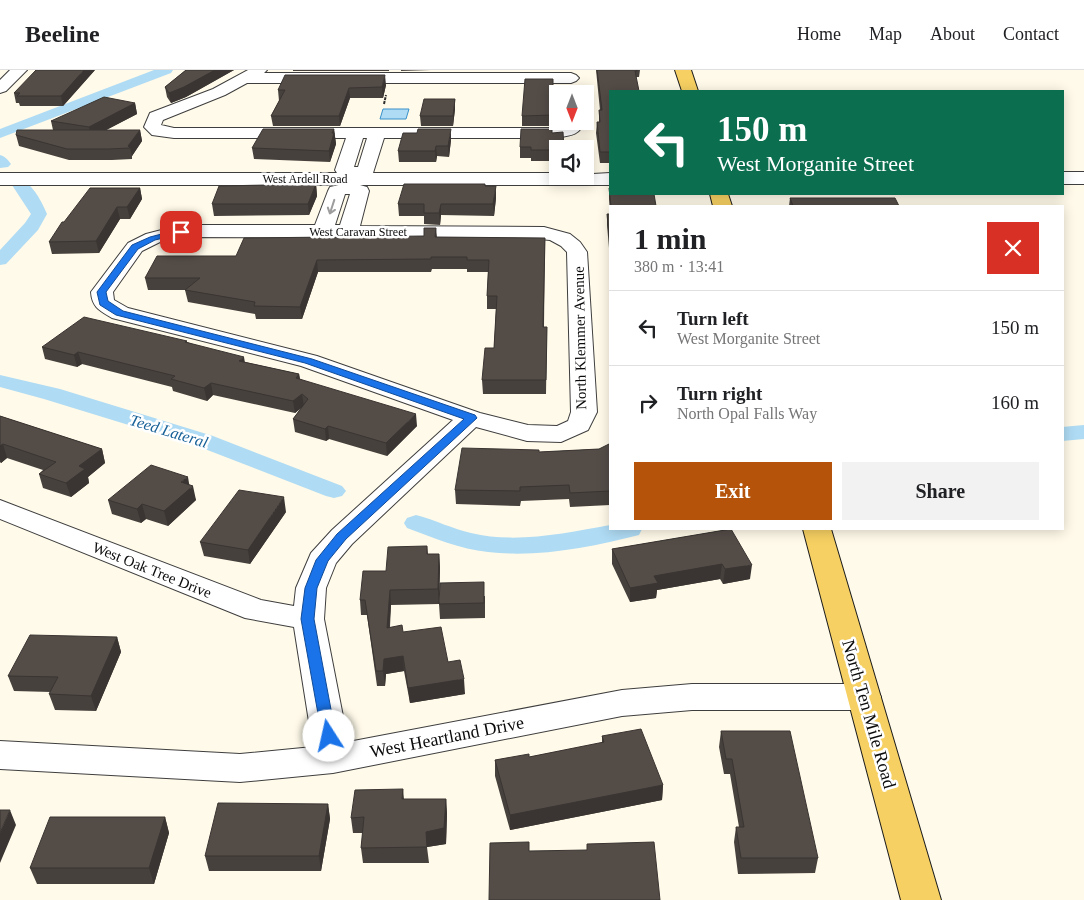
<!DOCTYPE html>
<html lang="en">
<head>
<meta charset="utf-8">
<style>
  :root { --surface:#fff; --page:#f2f2f2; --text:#202124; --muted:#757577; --line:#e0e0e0; --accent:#b45309 }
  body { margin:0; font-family:Georgia,serif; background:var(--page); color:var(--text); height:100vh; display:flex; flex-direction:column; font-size:19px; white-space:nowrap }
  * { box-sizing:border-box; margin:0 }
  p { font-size:16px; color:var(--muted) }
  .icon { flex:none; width:28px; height:28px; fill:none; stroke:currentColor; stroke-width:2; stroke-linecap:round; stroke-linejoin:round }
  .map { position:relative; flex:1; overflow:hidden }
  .panel { position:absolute; left:609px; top:135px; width:455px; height:325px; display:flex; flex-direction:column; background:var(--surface); border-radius:0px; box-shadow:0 2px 12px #0003 }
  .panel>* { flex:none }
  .top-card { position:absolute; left:609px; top:20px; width:455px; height:105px; border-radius:0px; box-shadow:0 2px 12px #0003; background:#0b6e4f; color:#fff; overflow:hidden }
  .needle { width:32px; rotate:180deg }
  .buttons { position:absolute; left:549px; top:15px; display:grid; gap:10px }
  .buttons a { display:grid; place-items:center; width:45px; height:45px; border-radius:0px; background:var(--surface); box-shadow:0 2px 12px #0003; font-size:25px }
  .pin { position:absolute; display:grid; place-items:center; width:42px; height:42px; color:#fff; margin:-21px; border-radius:10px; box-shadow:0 2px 8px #0006 }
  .me { position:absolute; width:55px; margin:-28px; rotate:350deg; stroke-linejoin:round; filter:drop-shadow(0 0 4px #0008) }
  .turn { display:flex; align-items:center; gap:18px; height:105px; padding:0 25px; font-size:22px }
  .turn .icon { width:65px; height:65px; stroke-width:2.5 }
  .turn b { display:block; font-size:35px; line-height:42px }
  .round { display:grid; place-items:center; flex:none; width:52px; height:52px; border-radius:0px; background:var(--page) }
  .head { display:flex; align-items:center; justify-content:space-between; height:85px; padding:0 25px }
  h1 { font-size:30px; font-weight:600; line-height:38px }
  .action { display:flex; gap:10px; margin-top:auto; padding:10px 25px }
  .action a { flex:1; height:58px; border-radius:0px; background:var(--accent); color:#fff; font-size:20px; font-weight:600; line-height:58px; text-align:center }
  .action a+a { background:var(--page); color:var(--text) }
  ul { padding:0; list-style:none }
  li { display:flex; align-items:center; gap:15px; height:75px; padding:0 25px; border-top:1px solid var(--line) }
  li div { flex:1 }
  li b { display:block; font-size:19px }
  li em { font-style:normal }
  header { display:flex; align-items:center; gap:30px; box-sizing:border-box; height:70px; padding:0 25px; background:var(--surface); border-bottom:1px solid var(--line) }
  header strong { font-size:24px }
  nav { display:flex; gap:28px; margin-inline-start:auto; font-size:18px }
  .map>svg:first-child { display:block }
  .water { fill:#afdbf4; stroke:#3891ca }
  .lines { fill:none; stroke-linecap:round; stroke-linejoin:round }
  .canal { fill:#afdbf4; fill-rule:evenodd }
  .minor-casing { stroke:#3e3e3e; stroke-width:2 }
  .major-casing { stroke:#1c1c1c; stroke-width:2 }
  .path { stroke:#2d2d2d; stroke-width:2; stroke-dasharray:3 1; stroke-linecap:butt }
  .minor { fill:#fff; fill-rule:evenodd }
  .major { fill:#f6d062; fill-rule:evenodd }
  .wall { fill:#47413d }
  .shaded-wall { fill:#3a3532 }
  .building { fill:#534c47; stroke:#3a3532 }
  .oneway { stroke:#9d9d9d }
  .route { fill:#1a73e8; stroke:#114b97 }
  .labels { text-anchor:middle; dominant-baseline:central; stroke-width:5; stroke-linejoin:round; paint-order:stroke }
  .far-street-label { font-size:12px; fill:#0b0b0b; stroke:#fff }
  .street-label { font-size:15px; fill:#0b0b0b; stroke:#fff }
  .water-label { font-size:16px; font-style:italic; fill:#186198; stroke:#fff }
  .near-street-label { font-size:18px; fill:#0b0b0b; stroke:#fff }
</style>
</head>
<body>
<header>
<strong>Beeline</strong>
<nav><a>Home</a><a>Map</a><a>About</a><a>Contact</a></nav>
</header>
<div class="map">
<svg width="1084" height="830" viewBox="0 0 1084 830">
  <rect width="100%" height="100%" fill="#fffae9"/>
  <path class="water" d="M383 39H409L406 49H380Z"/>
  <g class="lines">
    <path class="canal" d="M154 0H173L171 3 0 68V59Z
      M0 85C6 87 7 89 11 94L8 97 0 98Z
      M20 110C33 113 42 133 47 144L38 160 6 194 0 195V180L25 153 31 144 12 115 14 112Z
      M0 305 60 319 213 366 342 416 346 421 342 426 334 428 326 426 197 376 44 329 0 317Z
      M1084 355V369L1062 371V357Z
      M416 445C435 450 453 459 471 463 516 474 566 463 610 455V459H642L639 465C592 477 537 488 488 482 460 479 434 468 407 458L404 453 407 448Z"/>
    <defs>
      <path id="minor" d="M10 0H27L6 21 0 23V10Z
        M248 0H267L264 3H571L576 5 579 8 576 11 571 13H247L225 25 163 50 161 55 174 58H552L566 55V51H582C583 67 564 66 552 68H384L373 103H558V106L610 103V115H360L367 117 369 121 360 156 544 157 570 164 580 172 587 182 597 342 588 360 561 372 527 371 476 357 352 474 336 493 326 518 324 549 348 672 622 620 692 614H864L876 618 881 627 876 636 864 640H692L622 646 333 703 240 712 0 699V671L240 684 313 677 294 557 245 548 0 449V430L261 530 294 536 296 518 311 483 332 460 453 350 301 296 112 248C99 240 92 237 91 222L128 173 146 164 181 155H315L328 121 330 117 339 115H0V103H337L335 100 346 68H174L152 65 144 57 150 43 213 19ZM363 68H367L358 97H354ZM345 124H350L340 155H335ZM181 167 530 168 550 170 561 176 567 182 571 342 568 351 557 356 528 355 480 343 317 286 128 238 114 230 113 222 142 181 160 172Z
        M1062 102H1084V114H1062Z"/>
      <path id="major" d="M675 0H691L698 21H682Z
        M710 124H728L732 136H713Z
        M803 459H831L941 830H901Z"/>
    </defs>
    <use href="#minor" class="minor-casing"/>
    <use href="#major" class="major-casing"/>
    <path class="path" d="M384 34 386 25"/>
    <use href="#minor" class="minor"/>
    <use href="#major" class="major"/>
  </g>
  <path class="wall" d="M95 0 63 36H20L19 33H16L14 23Z
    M186 0H234L186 27 171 33 167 27 165 17Z
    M293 0H389V1H293Z
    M401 0H431L401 1Z
    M596 0H640L639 7H637L610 21V93H600L596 63 597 52H599V40H600Z
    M553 9V56H522V46Z
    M386 15 383 28H350L340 56H273L271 46 279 31 278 20Z
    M455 29V39L453 56H421L420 46Z
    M135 33 137 44 106 60H140L142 71 132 86V89L112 90H69L19 76 16 65 53 60 51 51Z
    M334 59 336 74 330 92 254 89 252 78Z
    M552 63 558 79V91H531V88H520V77Z
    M451 70 449 87 437 86 436 92H399L398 81Z
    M316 114 317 126 309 145 214 146 212 134Z
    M485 116 496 128 494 146 441 145 440 155 424 154V146H399L398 134Z
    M140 118 142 129 130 149H120L99 183 52 184 49 172 64 152Z
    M609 118 656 136H610V178H609L607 155V144H610L609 129Z
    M790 128 899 136H789Z
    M436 158 437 167 545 168 544 257H547L546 324H483L482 310 494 278 496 239H487V226L488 202H467V199H432L431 202H318L302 249H256L255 244 188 232 185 220H148L145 208 236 186 424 166Z
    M187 271V272L245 292 299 304 300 309 417 356 387 386 329 369 326 371 295 362 293 349 302 337 295 343 213 325 207 331 173 321 172 317 82 294 77 297 45 289 42 277Z
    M0 346 102 379 105 393 88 407 89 413 71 427 43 418 39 404 43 400 7 388 1 393 0 392Z
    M610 378V435L570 437 569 429 521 431 520 436 456 434 455 420 539 382 599 379Z
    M189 415 196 430 168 456 146 449 141 453 112 444 108 430Z
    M286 442 250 494 204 486 200 472Z
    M731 459 750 509 723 514 720 509 657 520 656 528 630 532 612 494V479Z
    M427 476 428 484H439L440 498 439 532 485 526V548L440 549 439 534 391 535 390 557 403 562 448 592 465 624 410 633 404 601 386 604 385 616H377L367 545H361L360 530 386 501Z
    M117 567 121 582 96 641 55 640 49 624 51 622 14 621 8 606Z
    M721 661 818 788 815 803 738 804 734 772 736 757H739L730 704H724L719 677Z
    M602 666 663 715 662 730 510 760 495 706V690L529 687 602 673Z
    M403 719 404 729H446L447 744 446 774 427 777 429 793H363L361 778 363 763H353L351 748Z
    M328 734 330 749 321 801H209L205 786Z
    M165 747 169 763 154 814H37L30 798Z"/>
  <path class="shaded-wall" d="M84 0H95L63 36 61 26Z
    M215 0H234L186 27 171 33 169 23Z
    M385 5 386 15 383 28 382 17Z
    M349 18 350 28 340 56 339 46Z
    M455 29V39L453 56V46Z
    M135 33 137 44 91 68 89 57Z
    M334 59 336 74 330 92 329 81Z
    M451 59V70L449 87 448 76Z
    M140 60 142 71 132 86 130 78 128 76Z
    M436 76 437 86 436 92 435 81Z
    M316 114 317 126 309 145 308 134Z
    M496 116V128L494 146 493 134Z
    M140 118 142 129 130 149 127 137Z
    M441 134V145L440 155 439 143Z
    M117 137 120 149 99 183 96 171Z
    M317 190 318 202 302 249 300 237Z
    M78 282 82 294 77 297 74 285Z
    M244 287 246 299 239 291Z
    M299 304 301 316 296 308Z
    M211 313 213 325 207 331 204 318Z
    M302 324 304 336 295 343 293 331Z
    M416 344 417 356 387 386 386 373Z
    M328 356 329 369 326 371 325 359Z
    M3 374 7 388 1 393 0 389V376Z
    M102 379 105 393 88 407 89 413 71 427 66 413 79 396Z
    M188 407 190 419 193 416 196 430 168 456 164 441 181 412Z
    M284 427 286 442 250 494 248 480Z
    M142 434 146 449 141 453 137 439Z
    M439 484 440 498 439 534 438 519Z
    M722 494 720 509 657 520 656 528 630 532V518L654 506Z
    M752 495 750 509 723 514 725 499Z
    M390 520 391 535 388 573 387 558Z
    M117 567 121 582 96 641 91 626Z
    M403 586 404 601 386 604 385 616 383 601 384 589Z
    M464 609 465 624 410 633 408 618Z
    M663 715 662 730 510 760V745Z
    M446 729 447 744 446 774 427 777 426 762Z
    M328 734 330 749 321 801 319 786Z
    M10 740 16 755 0 793V763Z
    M165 747 169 763 154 814 149 798Z"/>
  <path class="building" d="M36 0H84L61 26H17L20 23H14Z
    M186 0H215L184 17 169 23 165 17Z
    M597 0H637V1H635L639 21H610V82H600L597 52H600L599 40H602Z
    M285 5H385L382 17 349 18 339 46H271L285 20H278Z
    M525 9H553V45L522 46Z
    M104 27 135 33 89 57 51 51Z
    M424 29H455L453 46H420Z
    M263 59H334L332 63H334L329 81 252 78Z
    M418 59H451L448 76H436L435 81H398L403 63H417Z
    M521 59H552V63L563 62 564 79H558V80H531V77H520Z
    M17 60H140L128 76 130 78 109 79H67L16 65Z
    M316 114 308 134H212L219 116Z
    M404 114H485V116H496L493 134H441L439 143H424V134H398Z
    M90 118H140L127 137H117L96 171 49 172 62 152H64Z
    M609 118H610V124H654L656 136H611Z
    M790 128H895L899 136H793Z
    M607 144H610V166H609Z
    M424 158H436L435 167 545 168 543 257H547L546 310H482L485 278H494L497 226H487L489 190H467V187H431V189L317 190 300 237 254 236 255 232 185 220 200 208H145L157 186H236L244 168 424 166Z
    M84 247 187 271 185 272 244 287 239 291 299 304 296 308 416 344 386 373 328 356 325 359 293 349 308 329 302 324 293 331 211 313 204 318 171 309 175 306 78 282 74 285 42 277Z
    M0 346 102 379 79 396 85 399 66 413 39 404 56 392 3 374 0 376Z
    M609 374 610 378V421L570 423 569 415 520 417V421L455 420 462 378 539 380V382L599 379Z
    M151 395 188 407 181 412 193 416 164 441 142 434 137 439 108 430Z
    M239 420 284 427 248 480 200 472Z
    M731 459 752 495 725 499 722 494 654 506 658 513 630 518 612 479Z
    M427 476V484H439L438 519 390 520 387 558 402 555 403 562 441 557 448 592 460 590 464 609 408 618 403 586 384 589 383 601H376L365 530H360L363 501H386L388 477Z
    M484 512V533L439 534 440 513Z
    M30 565 117 567 91 626 49 624 58 607 8 606Z
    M641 659 663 715 510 745 495 690 529 684V687L604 672 602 666Z
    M721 661H790L818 788H741L736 757H744L732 689H726Z
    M403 719 402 729H446L444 758 426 762 427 777 361 778 364 747 351 748 355 720Z
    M218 733 328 734 319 786H205Z
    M0 740H10L0 763Z
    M50 747H165L149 798H30Z
    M529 772V781L587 780V774L654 772 660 830H489L490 773Z"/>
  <defs><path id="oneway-shaft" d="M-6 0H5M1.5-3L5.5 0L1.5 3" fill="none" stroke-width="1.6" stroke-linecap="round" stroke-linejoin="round" transform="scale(1.25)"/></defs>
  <use class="oneway" href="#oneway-shaft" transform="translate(332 137) rotate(108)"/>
  <path class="route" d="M181 159 184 160V163L155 170 138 179 106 222 108 231 123 241 312 289 475 345 477 348 346 469 328 491 317 518 314 549 336 666 334 670 329 671 324 670 322 666 301 549 305 518 316 490 337 464 464 349 305 293 116 245 100 235 97 222 132 175 150 167Z"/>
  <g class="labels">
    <g class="far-street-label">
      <text x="305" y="109">West Ardell Road</text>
      <text x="358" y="162">West Caravan Street</text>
    </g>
    <g class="street-label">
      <text transform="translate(580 268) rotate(-91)">North Klemmer Avenue</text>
      <text transform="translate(152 500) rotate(22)">West Oak Tree Drive</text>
    </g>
    <g class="water-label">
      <text transform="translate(169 361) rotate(17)">Teed Lateral</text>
    </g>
    <g class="near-street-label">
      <text transform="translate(869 644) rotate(74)">North Ten Mile Road</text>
      <text transform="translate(447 667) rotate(-11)">West Heartland Drive</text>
    </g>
  </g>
</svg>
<div class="buttons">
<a><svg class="needle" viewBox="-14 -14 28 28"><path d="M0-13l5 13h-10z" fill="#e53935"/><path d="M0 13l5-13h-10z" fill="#757577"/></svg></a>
<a><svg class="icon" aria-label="sound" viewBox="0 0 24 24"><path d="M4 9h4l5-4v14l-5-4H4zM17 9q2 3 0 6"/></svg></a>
</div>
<div class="pin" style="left:181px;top:162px;background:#d93025"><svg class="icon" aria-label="arrive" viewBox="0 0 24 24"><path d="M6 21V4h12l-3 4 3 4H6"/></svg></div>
<svg class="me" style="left:329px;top:666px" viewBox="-20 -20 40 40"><circle r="19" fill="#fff"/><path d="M0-13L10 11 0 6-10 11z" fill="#1a73e8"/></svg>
<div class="top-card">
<div class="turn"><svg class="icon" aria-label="left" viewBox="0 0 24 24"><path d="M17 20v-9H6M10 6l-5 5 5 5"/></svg><div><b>150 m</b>West Morganite Street</div></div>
</div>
<section class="panel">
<div class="head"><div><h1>1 min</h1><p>380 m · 13:41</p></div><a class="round" style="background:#d93025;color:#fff"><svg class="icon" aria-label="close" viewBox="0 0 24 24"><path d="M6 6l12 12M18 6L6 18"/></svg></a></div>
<ul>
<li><svg class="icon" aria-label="left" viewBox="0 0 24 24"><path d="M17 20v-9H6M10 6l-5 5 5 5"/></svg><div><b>Turn left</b><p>West Morganite Street</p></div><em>150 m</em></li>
<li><svg class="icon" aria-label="right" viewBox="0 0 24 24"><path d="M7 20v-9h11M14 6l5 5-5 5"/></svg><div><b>Turn right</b><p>North Opal Falls Way</p></div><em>160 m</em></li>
</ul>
<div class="action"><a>Exit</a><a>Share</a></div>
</section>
</div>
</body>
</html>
